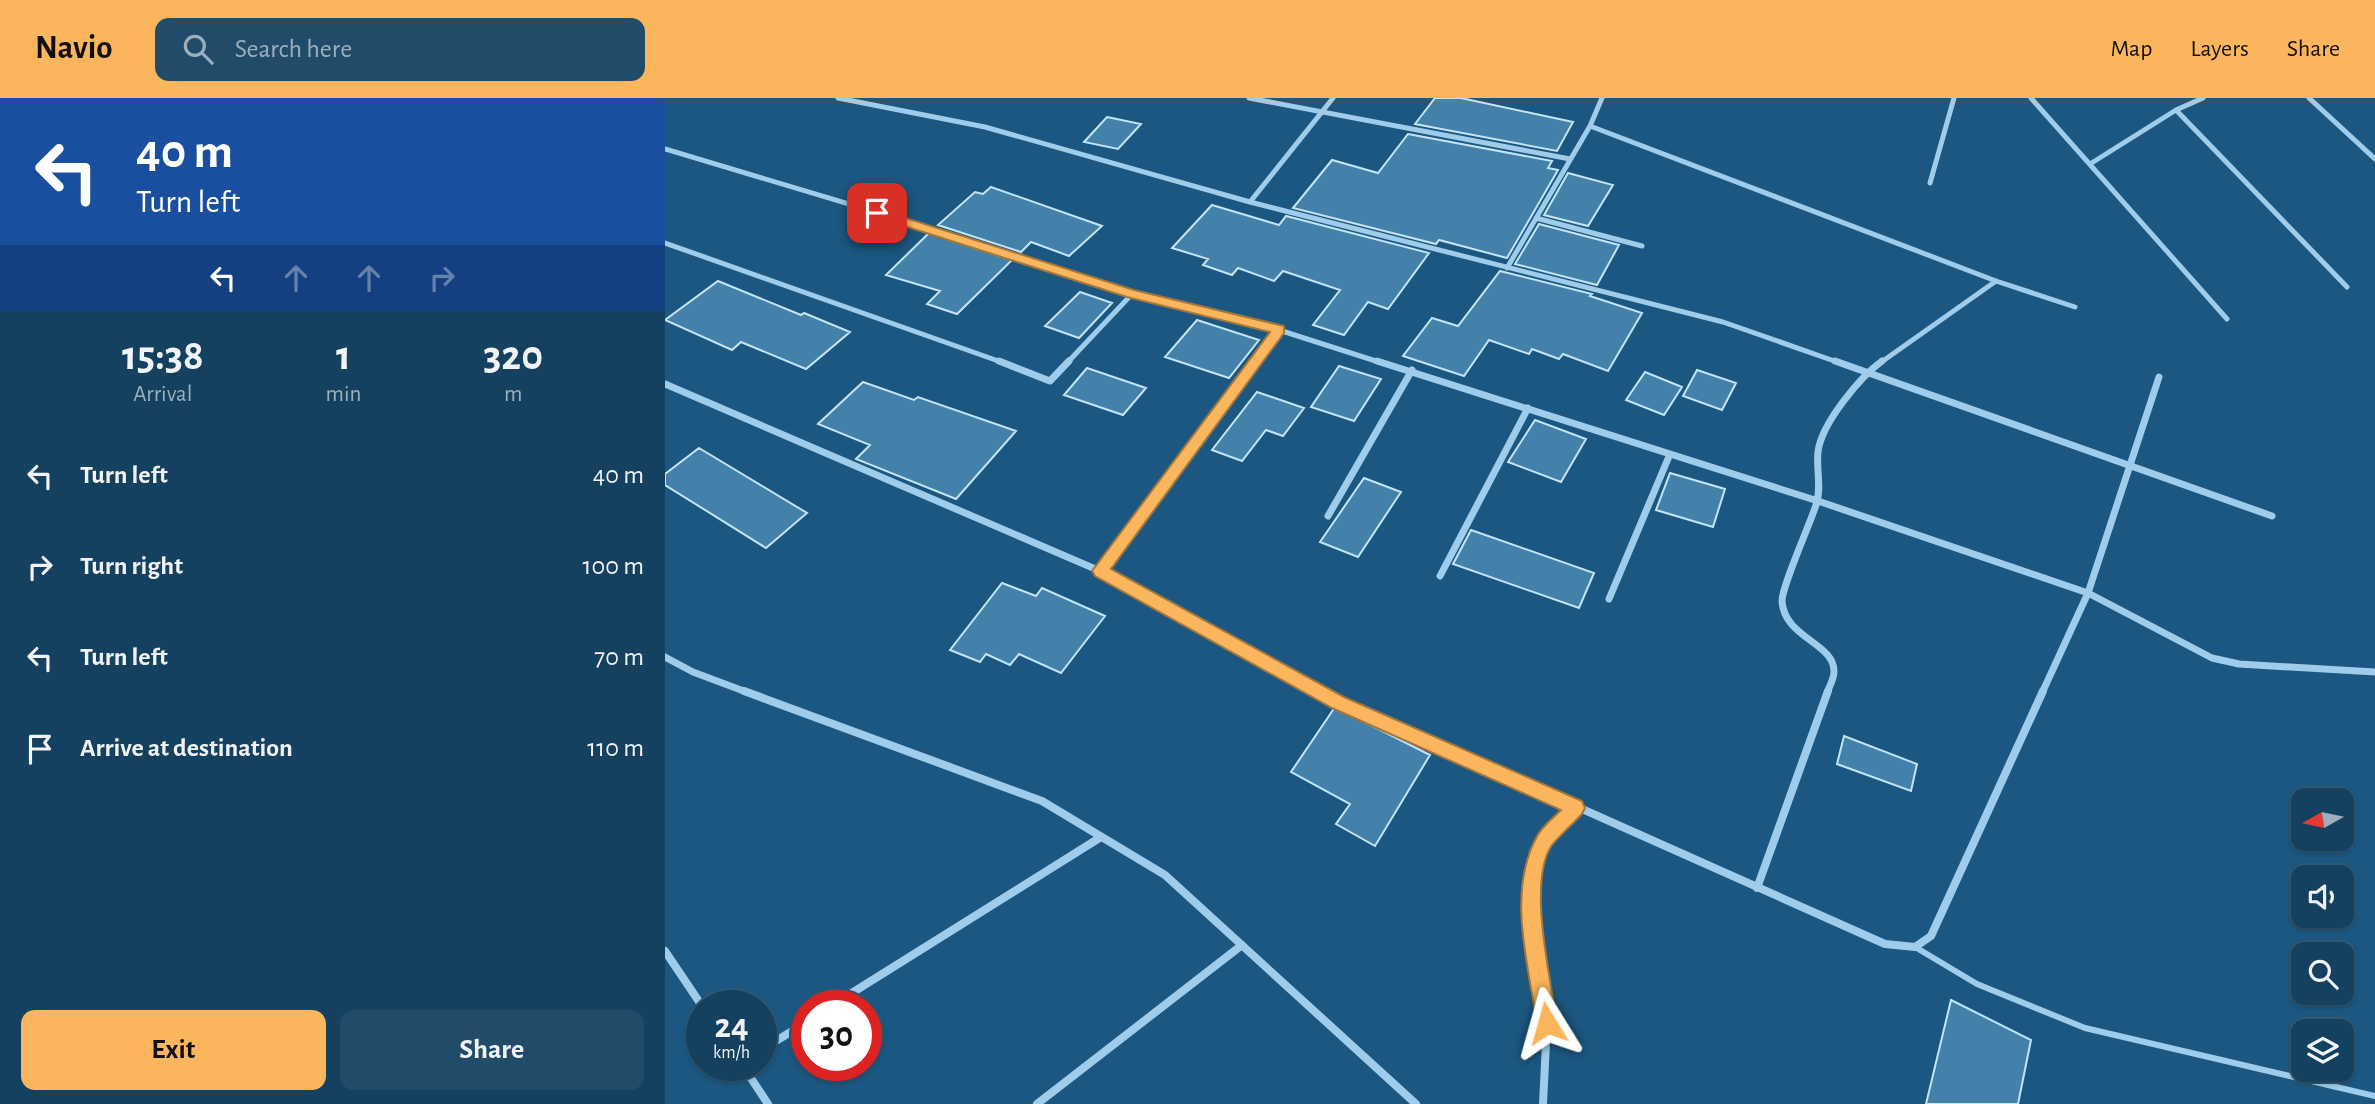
<!DOCTYPE html>
<html lang="en">
<head>
<meta charset="utf-8">
<style>
  :root { --surface:#144160; --page:#214c69; --text:#f1f3f6; --muted:#9dafbd; --line:#335a75; --accent:#fbb55c }
  body { margin:0; font-family:"Alegreya Sans",sans-serif; background:var(--page); color:var(--text); height:100vh; display:flex; flex-direction:column; font-size:26px; white-space:nowrap }
  * { box-sizing:border-box; margin:0 }
  p { font-size:23px; color:var(--muted) }
  .icon { flex:none; width:38px; height:38px; fill:none; stroke:currentColor; stroke-width:2; stroke-linecap:round; stroke-linejoin:round }
  .map { position:relative; flex:1; overflow:hidden }
  .side { display:flex; flex-direction:column; background:var(--surface); width:665px }
  .side>* { flex:none }
  .guide { background:#1a4fa0; color:#fff; overflow:hidden }
  .needle { width:46px; rotate:261deg }
  .buttons { position:absolute; left:1626px; top:690px; display:grid; gap:14px }
  .buttons a { display:grid; place-items:center; width:63px; height:63px; border-radius:14px; background:var(--surface); box-shadow:0 2px 5px #0004,0 0 0 2px var(--line); font-size:35px }
  .speed { position:absolute; left:21px; top:892px; display:flex; gap:14px; font-size:35px; font-weight:700; text-align:center }
  .speed>* { display:grid; place-content:center; width:91px; height:91px; border-radius:50%; background:var(--surface); box-shadow:0 2px 5px #0004,0 0 0 2px var(--line); line-height:1 }
  .speed small { font-size:18px; font-weight:400 }
  .speed .limit { border:10px solid #d22; background:#fff; color:#111 }
  .pin { position:absolute; display:grid; place-items:center; width:60px; height:60px; color:#fff; margin:-30px; border-radius:14px; box-shadow:0 4px 10px #0006 }
  .me { position:absolute; width:77px; margin:-38px; rotate:352deg; stroke-linejoin:round; filter:drop-shadow(0 0 5px #0008) }
  .turn { display:flex; align-items:center; gap:24px; height:147px; padding:0 21px; font-size:32px }
  .turn .icon { width:91px; height:91px; stroke-width:2.5 }
  .turn b { display:block; font-size:49px; line-height:60px }
  .lanes { display:flex; align-items:center; height:66px; padding:0 21px; background:#0003; justify-content:center; gap:35px; direction:ltr }
  .lanes .off { opacity:.35 }
  .eta { display:flex; justify-content:space-evenly; align-items:center; height:119px; text-align:center }
  .eta b { font-size:42px; font-weight:600; line-height:49px }
  .cta { display:flex; gap:14px; margin-top:auto; padding:14px 21px }
  .cta a { flex:1; height:80px; border-radius:14px; background:var(--accent); color:#111; font-size:28px; font-weight:600; line-height:80px; text-align:center }
  .cta a+a { background:var(--page); color:var(--text) }
  ul { padding:0; list-style:none }
  li { display:flex; align-items:center; gap:21px; height:91px; padding:0 21px }
  li div { flex:1 }
  li b { display:block; font-size:26px }
  li em { font-style:normal }
  header { display:flex; align-items:center; gap:42px; box-sizing:border-box; height:98px; padding:0 35px; background:var(--accent); color:#111 }
  header strong { font-size:33px }
  nav { display:flex; gap:38px; margin-inline-start:auto; font-size:24px }
  .search { width:490px; height:63px; background:var(--page); display:flex; align-items:center; gap:18px; box-sizing:border-box; padding:0 24px; border-radius:14px; color:var(--muted); font-size:26px }
  main { display:flex; flex:1; min-height:0 }
  .map>svg:first-child { display:block }
  .building { fill:#4481aa; stroke:#c3e3f7; stroke-width:2 }
  .lines { fill:none; stroke-linecap:round; stroke-linejoin:round }
  .service { stroke:#9fccea; stroke-width:6 }
  .minor-far2 { stroke:#9fccea; stroke-width:5 }
  .minor-far1 { stroke:#9fccea; stroke-width:7 }
  .minor { stroke:#9fccea; stroke-width:8 }
  .route { fill:#fbb55c; stroke:#a3763c; stroke-width:2 }
</style>
</head>
<body>
<header>
<strong>Navio</strong>
<div class="search"><svg class="icon" aria-label="search" viewBox="0 0 24 24"><circle cx="10" cy="10" r="6"/><path d="M15 15l6 6"/></svg>Search here</div>
<nav><a>Map</a><a>Layers</a><a>Share</a></nav>
</header>
<main>
<section class="side">
<div class="guide">
<div class="turn"><svg class="icon" aria-label="left" viewBox="0 0 24 24"><path d="M17 20v-9H6M10 6l-5 5 5 5"/></svg><div><b>40 m</b>Turn left</div></div>
<div class="lanes"><svg class="icon" aria-label="left" viewBox="0 0 24 24"><path d="M17 20v-9H6M10 6l-5 5 5 5"/></svg><svg class="icon off" aria-label="ahead" viewBox="0 0 24 24"><path d="M12 20V5M6 11l6-6 6 6"/></svg><svg class="icon off" aria-label="ahead" viewBox="0 0 24 24"><path d="M12 20V5M6 11l6-6 6 6"/></svg><svg class="icon off" aria-label="right" viewBox="0 0 24 24"><path d="M7 20v-9h11M14 6l5 5-5 5"/></svg></div>
</div>
<div class="eta">
<div><b>15:38</b><p>Arrival</p></div>
<div><b>1</b><p>min</p></div>
<div><b>320</b><p>m</p></div>
</div>
<ul>
<li><svg class="icon" aria-label="left" viewBox="0 0 24 24"><path d="M17 20v-9H6M10 6l-5 5 5 5"/></svg><div><b>Turn left</b></div><em>40 m</em></li>
<li><svg class="icon" aria-label="right" viewBox="0 0 24 24"><path d="M7 20v-9h11M14 6l5 5-5 5"/></svg><div><b>Turn right</b></div><em>100 m</em></li>
<li><svg class="icon" aria-label="left" viewBox="0 0 24 24"><path d="M17 20v-9H6M10 6l-5 5 5 5"/></svg><div><b>Turn left</b></div><em>70 m</em></li>
<li><svg class="icon" aria-label="arrive" viewBox="0 0 24 24"><path d="M6 21V4h12l-3 4 3 4H6"/></svg><div><b>Arrive at destination</b></div><em>110 m</em></li>
</ul>
<div class="cta"><a>Exit</a><a>Share</a></div>
</section>
<div class="map">
<svg width="1710" height="1006" viewBox="0 0 1710 1006">
  <rect width="100%" height="100%" fill="#1b5780"/>
  <path class="building" d="M770 0H796L908 24 892 53 750 26Z
    M442 19 476 26 453 51 419 44Z
    M743 36 887 63 883 70 893 72 842 160 774 142 771 146 628 110 667 62 713 75Z
    M903 75 948 87 923 128 879 117Z
    M326 89 437 128 404 158 366 144 356 154 273 127 310 94 318 96Z
    M547 107 614 127 621 118 764 155 723 211 703 204 679 237 648 227 675 192 618 173 609 183 573 170 567 177 538 167 543 161 507 150Z
    M874 126 954 147 932 187 850 166Z
    M264 135 289 143 347 162 292 216 262 206 275 193 221 177Z
    M835 173 927 196 925 198 977 215 943 273 898 256 894 261 867 251 864 256 824 242 799 278 738 258 767 220 793 228Z
    M53 183 136 217 139 215 185 234 141 271 76 244 67 252 0 222Z
    M415 194 447 205 414 240 380 228Z
    M532 222 594 242 564 280 500 259Z
    M674 268 716 281 689 323 646 309Z
    M422 270 481 290 458 317 399 297Z
    M1032 272 1071 285 1057 312 1018 298Z
    M980 274 1017 289 999 317 961 302Z
    M198 284 249 302 253 299 351 333 291 401 191 361 205 347 153 326Z
    M592 294 639 310 618 338 601 332 577 363 547 352Z
    M870 322 921 341 896 384 843 364Z
    M34 350 142 415 101 450 0 387V376Z
    M1005 375 1060 391 1048 429 991 412Z
    M699 380 736 394 693 459 655 444Z
    M806 432 929 475 914 510 788 466Z
    M337 485 371 498 377 490 440 518 396 575 354 556 345 567 321 556 315 564 285 552Z
    M670 609 765 657 710 748 671 726 685 706 626 674Z
    M1179 638 1252 666 1246 693 1172 666Z
    M1286 902 1366 942 1353 1006H1261Z"/>
  <g class="lines">
    <path class="service" d="M1250 849 1312 886 1420 930 1710 998"/>
    <path class="minor-far2" d="M173 0 320 29 585 104 1058 224 1175 265
      M584 0 905 61
      M1366 0 1562 221
      M1644 0 1710 61
      M1511 12 1682 189
      M925 28 1331 183 1410 209
      M0 51 291 138 467 196 614 232 717 265
      M1425 66 1511 12 1538 0
      M1265 85 1289 0
      M585 104 668 0
      M871 120 977 148
      M0 145 339 265
      M842 170 925 28 937 0
      M402 265 467 196
      M590 265 614 232
      M1215 265 1331 183"/>
    <path class="minor-far1" d="M334 263 385 283 404 263
      M712 263 1153 403 1423 495 1547 560 1574 566 1710 574
      M1170 263 1607 418
      M0 286 435 473 655 595
      M663 418 747 272
      M435 473 591 263
      M775 478 863 310
      M944 501 1005 356
      M0 559 28 574 84 595
      M1162 595C1164 589 1169 581 1169 574 1170 545 1119 540 1117 503 1117 488 1145 426 1151 407 1157 391 1151 371 1153 354 1156 326 1195 279 1217 263
      M1377 595 1423 495 1494 279"/>
    <path class="minor" d="M79 593 377 703 500 777 751 1006
      M652 593 1220 846 1250 849 1266 838 1378 593
      M1092 790 1163 593
      M0 853 37 908
      M166 908 436 739
      M96 952 142 924
      M78 968 103 1006
      M372 1006 577 847
      M878 1006 882 924 867 823 866 779 878 743 911 710"/>
  </g>
  <path class="route" d="M212 111 469 192 619 228V235L446 471 679 599 917 703 920 710 917 716C908 726 896 736 887 747 862 783 886 882 892 925L889 932 882 935 875 932 872 925C863 866 842 795 871 740 876 729 888 720 896 712L667 610 430 478 427 473 605 234 462 199 208 118V112Z"/>
</svg>
<div class="buttons">
<a><svg class="needle" viewBox="-14 -14 28 28"><path d="M0-13l5 13h-10z" fill="#e53935"/><path d="M0 13l5-13h-10z" fill="#9dafbd"/></svg></a>
<a><svg class="icon" aria-label="sound" viewBox="0 0 24 24"><path d="M4 9h4l5-4v14l-5-4H4zM17 9q2 3 0 6"/></svg></a>
<a><svg class="icon" aria-label="search" viewBox="0 0 24 24"><circle cx="10" cy="10" r="6"/><path d="M15 15l6 6"/></svg></a>
<a><svg class="icon" aria-label="layers" viewBox="0 0 24 24"><path d="M12 4l9 5-9 5-9-5zM3 14l9 5 9-5"/></svg></a>
</div>
<div class="speed"><div>24<small>km/h</small></div><div class="limit">30</div></div>
<div class="pin" style="left:212px;top:115px;background:#d93025"><svg class="icon" aria-label="arrive" viewBox="0 0 24 24"><path d="M6 21V4h12l-3 4 3 4H6"/></svg></div>
<svg class="me" style="left:882px;top:925px" viewBox="-20 -20 40 40"><path d="M0-17L14 15 0 8-14 15z" fill="#fbb55c" stroke="#fff" stroke-width="4"/></svg>
</div>
</main>
</body>
</html>
